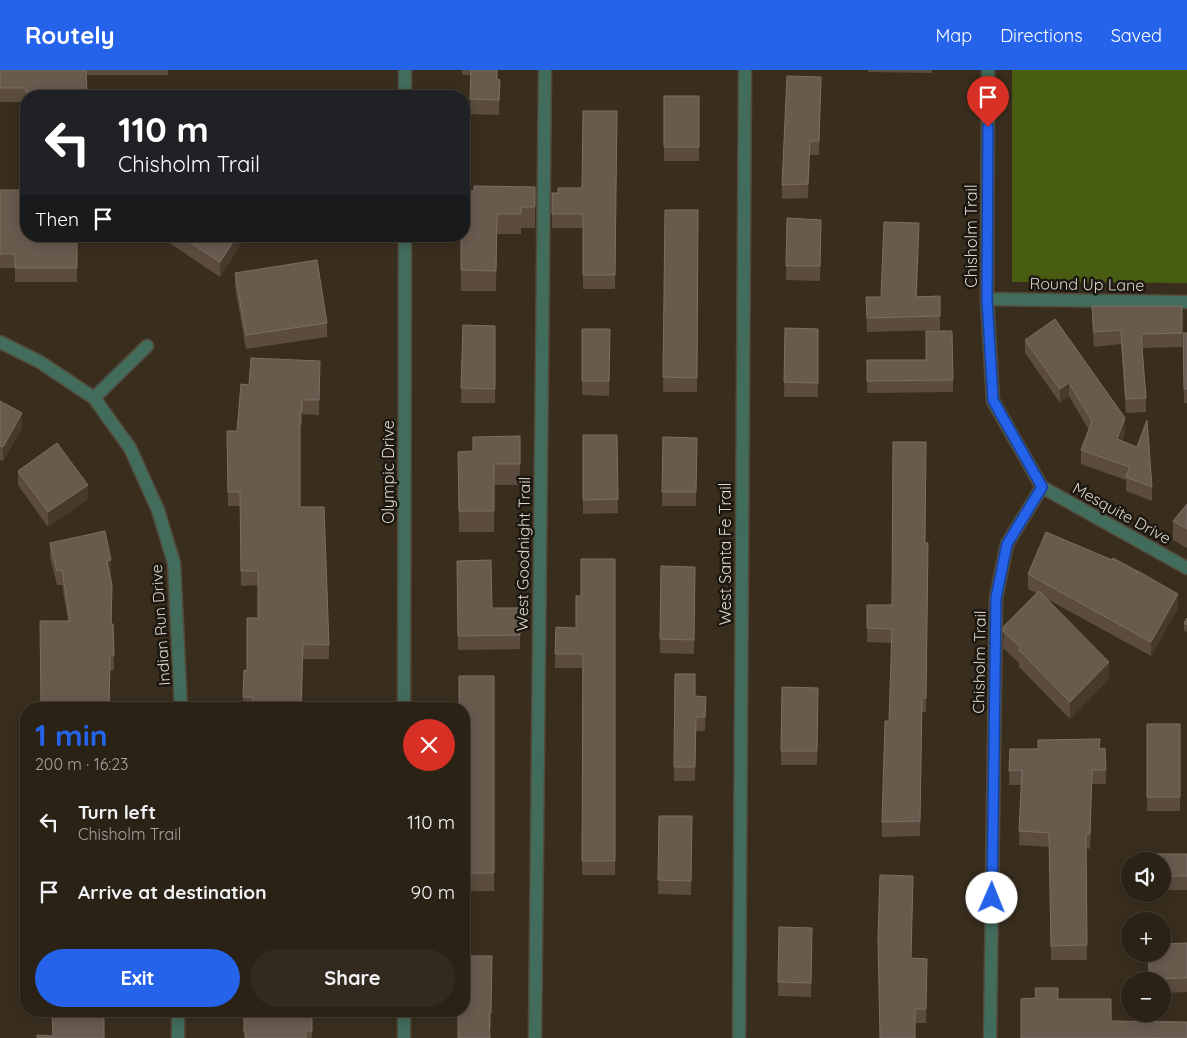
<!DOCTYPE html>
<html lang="en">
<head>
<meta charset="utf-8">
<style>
  :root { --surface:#2b2216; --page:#332a1f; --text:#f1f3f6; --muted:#a6a4a1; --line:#473f35; --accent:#2563eb }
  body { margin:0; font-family:Quicksand,sans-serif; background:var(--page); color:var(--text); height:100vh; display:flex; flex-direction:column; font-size:19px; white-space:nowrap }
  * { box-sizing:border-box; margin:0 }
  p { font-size:16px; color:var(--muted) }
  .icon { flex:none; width:28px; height:28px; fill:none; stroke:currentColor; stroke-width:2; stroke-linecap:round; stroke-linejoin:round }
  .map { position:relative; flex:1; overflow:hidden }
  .sheet { position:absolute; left:20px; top:632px; width:450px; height:315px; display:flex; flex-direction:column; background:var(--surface); border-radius:20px; box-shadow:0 2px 12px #0003,0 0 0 1px var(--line) }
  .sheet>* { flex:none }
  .guide { position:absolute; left:20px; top:20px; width:450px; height:152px; border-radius:20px; box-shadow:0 2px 12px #0003,0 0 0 1px var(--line); background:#202124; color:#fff; overflow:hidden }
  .tools { position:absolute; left:1121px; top:782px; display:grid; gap:10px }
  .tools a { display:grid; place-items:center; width:50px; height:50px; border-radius:50%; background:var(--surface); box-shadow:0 2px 12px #0003,0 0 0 1px var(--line); font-size:25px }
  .pin { position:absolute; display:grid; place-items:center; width:42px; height:42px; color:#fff; margin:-51px -21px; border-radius:50% 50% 50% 0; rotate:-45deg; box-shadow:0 0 5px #0007 }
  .pin .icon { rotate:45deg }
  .me { position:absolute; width:55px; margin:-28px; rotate:1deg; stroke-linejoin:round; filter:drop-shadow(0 0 4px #0008) }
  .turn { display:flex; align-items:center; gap:18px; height:105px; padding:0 15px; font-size:22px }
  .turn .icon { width:65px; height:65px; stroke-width:2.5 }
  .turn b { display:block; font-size:35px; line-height:42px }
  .then { display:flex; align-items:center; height:48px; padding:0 15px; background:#0003; gap:10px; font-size:19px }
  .round { display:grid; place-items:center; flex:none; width:52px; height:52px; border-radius:26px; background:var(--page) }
  .head { display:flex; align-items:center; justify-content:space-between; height:85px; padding:0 15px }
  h1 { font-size:30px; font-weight:800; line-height:38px; color:var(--accent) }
  .primary-button { display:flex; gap:10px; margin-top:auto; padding:10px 15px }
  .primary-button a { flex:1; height:58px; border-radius:30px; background:var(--accent); color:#fff; font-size:20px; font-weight:800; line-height:58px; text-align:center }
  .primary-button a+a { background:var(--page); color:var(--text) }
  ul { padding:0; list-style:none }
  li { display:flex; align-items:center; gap:15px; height:70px; padding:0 15px }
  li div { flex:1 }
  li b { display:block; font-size:19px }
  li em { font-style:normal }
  header { display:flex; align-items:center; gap:30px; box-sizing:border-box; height:70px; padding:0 25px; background:var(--accent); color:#fff }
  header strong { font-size:24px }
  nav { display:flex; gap:28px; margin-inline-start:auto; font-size:18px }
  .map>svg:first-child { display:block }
  .green { fill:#485d11 }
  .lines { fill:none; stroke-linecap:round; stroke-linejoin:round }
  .minor-casing { stroke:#53493a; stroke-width:15 }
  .tertiary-casing { stroke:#53493a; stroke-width:15 }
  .minor { stroke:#426c5c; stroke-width:12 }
  .tertiary { stroke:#426c5c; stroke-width:12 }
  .wall { fill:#5b4c3f }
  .shaded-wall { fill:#47392b }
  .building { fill:#695a4e; stroke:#7b6e62 }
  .route-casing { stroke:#184099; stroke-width:12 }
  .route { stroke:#2563eb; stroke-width:9 }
  .labels { text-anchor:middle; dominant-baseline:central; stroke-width:5; stroke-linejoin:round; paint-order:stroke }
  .street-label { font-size:16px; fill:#ded7cd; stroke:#1c1710 }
</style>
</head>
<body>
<header>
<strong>Routely</strong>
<nav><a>Map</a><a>Directions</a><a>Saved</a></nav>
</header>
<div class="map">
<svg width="1187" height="968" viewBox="0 0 1187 968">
  <rect width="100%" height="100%" fill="#392e1e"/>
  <path class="green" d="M1012 0H1187V213L1012 212Z"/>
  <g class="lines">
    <defs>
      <path id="minor" d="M988 0 987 229 993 331 1042 417 1007 474 996 528 990 968
        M987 229 1187 232
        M0 272 40 292 94 328 130 378 158 440 174 493 181 639
        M94 328 147 276
        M1042 417 1187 498
        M178 968V941
        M535 968 545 0
        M739 968 745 0"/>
      <path id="tertiary" d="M405 26V0
        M404 639 405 166
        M404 968V941"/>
    </defs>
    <use href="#minor" class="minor-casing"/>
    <use href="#tertiary" class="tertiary-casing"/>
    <use href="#minor" class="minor"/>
    <use href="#tertiary" class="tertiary"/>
  </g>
  <path class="wall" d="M0 0H168V5H86L87 26H26V32H0Z
    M462 0H497V9L500 10 499 45 470 44 471 5H462Z
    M868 0H932V3L868 2Z
    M821 21 819 85H810L808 128 782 129V115Z
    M664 26H699V91H664Z
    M617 41 615 219H583V158H552V123H558L582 118Z
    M535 117V158H521V164H497L496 221H461V166L474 121Z
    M0 120 26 166H158V173H130V167L77 168V212H15V198H0Z
    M665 140H698L697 322H663Z
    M787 148 821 150 820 211 786 210Z
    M171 166H246L220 207 171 174Z
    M919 167 917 226H940V260L867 262 866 227H881Z
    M235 203 327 253V267L246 279 235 217Z
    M1092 236H1182V277L1142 278 1146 328V342L1126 343 1121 274 1094 277 1092 251Z
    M463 255 495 256V333H461Z
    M785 258 818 259V327H784Z
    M582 259H610L609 326 582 325Z
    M1183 263H1187V333H1184Z
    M1025 270 1125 362 1122 371 1152 417V431L1126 421V410L1081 394V380L1089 360 1069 326 1060 333 1025 283Z
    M867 290 953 310V322L867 323Z
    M320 305 319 345 302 344V355H300V437L329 575V589H303L302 636 307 639H243L244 600 247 601 258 548V515L241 516 240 436H228L227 361H237L249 315Z
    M0 331 22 358 3 391 0 390Z
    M583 365H617L618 443 583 444Z
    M520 366V415H494V462H459L458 382 473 381Z
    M663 367 697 368 696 436H662Z
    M18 401 88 429 48 457 18 415Z
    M1187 434V478L1173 470V451Z
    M50 473 111 504H110L112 554H113L114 600 110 601V639H41L40 551H68L62 515H57L50 487Z
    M925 473 928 487 926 642H922L920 766 882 767V752L889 651 892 573 867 572V535H892Z
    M615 489V805H582V598H555L556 557 576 558 581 526Z
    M457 491 492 538 520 565V579L458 580Z
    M661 496 695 497 694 584 660 583Z
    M1137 502 1178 538 1151 586 1047 529 1109 609 1070 649 1019 597V593L1003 578 1004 556 1036 523 1028 519V504Z
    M1187 548V562L1184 561V553Z
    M675 604 695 626 706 627 705 661H696L695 711H674Z
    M494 606V821H464V639Z
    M782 617 818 618 817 695H781Z
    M1147 654H1180V741H1147Z
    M1105 678 1106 714H1092L1090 779 1086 778 1087 890H1051L1049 777 1019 775 1021 715H1009L1010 679Z
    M659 746H692L691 825 658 824Z
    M1140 784H1187V820H1162V791H1140Z
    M880 805 913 820 911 888 927 889 926 953H915Z
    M779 857 812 872 811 927 778 926Z
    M1187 873V922L1162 923V911H1149L1147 884H1162Z
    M492 886 491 957 458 968Z
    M244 941H312V968H244Z"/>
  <path class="shaded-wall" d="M810 71V85L808 128V114Z
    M919 153V167L916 241V227Z
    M237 166H246L220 207V192Z
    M320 291V305L319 345V330Z
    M1069 313V326L1060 333V319Z
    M22 343V358L3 391V377Z
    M1125 348V362L1117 383V369Z
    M88 415V429L48 457V442Z
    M111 490V504L107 505V491Z
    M1178 524V538L1151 586V572Z
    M1109 592V609L1070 649V632Z
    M1092 700V714L1090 779V764Z"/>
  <path class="building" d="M0 0H86L87 22H62V26H40V22H26V18H0Z
    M471 0H497V9L500 10 499 30 470 29Z
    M787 6 821 7 819 71H810L808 114 782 115Z
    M664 26H699V77H664Z
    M583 41H617L615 205H583V144H552V123H558V118H582Z
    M474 116 535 117V137H521V144H497L496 201 461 200V166H464V121H474Z
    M0 120H26V166H77V198H15V184H0Z
    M665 140H698L697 308 663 307Z
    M787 148 821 150 820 196H786Z
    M884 152 919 153 916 227 940 226V246L867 248 866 227H881Z
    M180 166H237L220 192Z
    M317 190 327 253 246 265 235 203Z
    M1092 236H1182V263L1141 264 1146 328 1126 329 1121 260 1094 262Z
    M1055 249 1125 348 1117 369 1137 377 1147 350 1152 417 1126 407 1130 397 1081 380 1092 351 1069 313 1060 319 1025 270Z
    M463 255 495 256V319L461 318Z
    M785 258 818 259V313L784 312Z
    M582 259H610L609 311H582Z
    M926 261H952L953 310 867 311V290H926Z
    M1183 263H1187V319H1184Z
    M251 288 320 291 319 330H302V341H300V437H324L329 575 303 574 301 636H307V639H253V627H243L244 600 247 601V548H258V501H241L240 422H228L227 361H237L241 314 249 315Z
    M0 331 22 343 3 377 0 376Z
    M583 365H617L618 429 583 430Z
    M520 366V394H494V441H459L458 382 473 381V367Z
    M663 367 697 368 696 422H662Z
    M893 372H926L925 473H928L926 628H922L920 751 882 752 885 651H889L892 559 867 558V535H892Z
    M57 373 88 415 48 442 18 401Z
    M1187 434V459L1173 451Z
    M105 461 111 490 107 491 112 515 111 554H113L114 586H110L109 639H60V634H41L40 551H70L62 500 57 501 50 473Z
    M1046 462 1112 490 1113 488 1137 501 1136 504 1138 501 1178 524 1151 572 1028 504Z
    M581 489H615V791H582L583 584H555L556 557 576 558V526H581Z
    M491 490 492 538H519L520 565 458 566 457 491Z
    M661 496 695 497 694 570 660 569Z
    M1039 521 1109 592 1070 632 1019 580 1021 578 1003 561 1004 556Z
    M1187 548V555L1184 553Z
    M675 604H695V626L706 627 705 647H696L695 697H674Z
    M459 606H494V803H464V639H459Z
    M782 617 818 618 817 681H781Z
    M1147 654H1180V727H1147Z
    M1100 669 1099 679 1105 678 1106 700H1092L1090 764H1086L1087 875 1051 876 1049 763 1019 761 1022 700 1009 701 1010 679H1038V670Z
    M659 746H692L691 811 658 810Z
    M1140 784H1187V806H1162V791H1141Z
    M880 805 913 806 911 888 927 889 926 939H915V968H880L878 867Z
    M779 857 812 858 811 913 778 912Z
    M1187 873V908L1150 909 1148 884H1162V874Z
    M464 886H492L491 943H489L490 968H458V941H464Z
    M1035 918H1058V929H1111V951L1187 952V968H1021V929L1036 928Z
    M52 941H104V968H37V965L53 966Z
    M244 941H312V961H306V968H246V962H244Z"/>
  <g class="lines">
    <defs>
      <path id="route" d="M988 57 987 229 993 330 1042 417 1007 474 996 528 992 828"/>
    </defs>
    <use href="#route" class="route-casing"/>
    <use href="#route" class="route"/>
  </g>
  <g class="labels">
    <g class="street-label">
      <text transform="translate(971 166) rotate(-90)">Chisholm Trail</text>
      <text transform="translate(1087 214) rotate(1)">Round Up Lane</text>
      <text transform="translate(388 402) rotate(-90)">Olympic Drive</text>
      <text transform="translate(1122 443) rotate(29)">Mesquite Drive</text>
      <text transform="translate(523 484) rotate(-89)">West Goodnight Trail</text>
      <text transform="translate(725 484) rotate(-90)">West Santa Fe Trail</text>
      <text transform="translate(160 555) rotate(-94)">Indian Run Drive</text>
      <text transform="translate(979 592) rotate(-89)">Chisholm Trail</text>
    </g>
  </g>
</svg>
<div class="tools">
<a><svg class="icon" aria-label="sound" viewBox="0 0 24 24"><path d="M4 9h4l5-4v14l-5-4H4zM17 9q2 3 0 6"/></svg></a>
<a>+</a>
<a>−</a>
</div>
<div class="pin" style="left:988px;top:57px;background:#d93025"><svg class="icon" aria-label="arrive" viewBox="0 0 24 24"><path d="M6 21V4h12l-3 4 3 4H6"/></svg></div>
<svg class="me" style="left:992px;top:828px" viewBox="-20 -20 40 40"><circle r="19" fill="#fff"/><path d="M0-13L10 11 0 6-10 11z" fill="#2563eb"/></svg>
<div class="guide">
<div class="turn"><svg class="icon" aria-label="left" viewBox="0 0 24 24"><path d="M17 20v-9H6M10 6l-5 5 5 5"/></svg><div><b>110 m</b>Chisholm Trail</div></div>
<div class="then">Then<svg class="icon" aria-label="arrive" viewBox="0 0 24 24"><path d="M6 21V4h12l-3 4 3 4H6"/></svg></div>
</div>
<section class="sheet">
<div class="head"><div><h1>1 min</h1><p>200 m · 16:23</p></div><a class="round" style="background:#d93025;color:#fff"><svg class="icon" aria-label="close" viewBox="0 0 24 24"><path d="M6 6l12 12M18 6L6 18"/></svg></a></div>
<ul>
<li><svg class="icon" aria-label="left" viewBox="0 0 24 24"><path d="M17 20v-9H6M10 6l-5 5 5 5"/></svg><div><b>Turn left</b><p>Chisholm Trail</p></div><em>110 m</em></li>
<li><svg class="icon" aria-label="arrive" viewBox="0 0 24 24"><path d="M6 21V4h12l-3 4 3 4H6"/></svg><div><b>Arrive at destination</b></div><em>90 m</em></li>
</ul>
<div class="primary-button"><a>Exit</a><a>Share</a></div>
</section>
</div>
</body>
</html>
